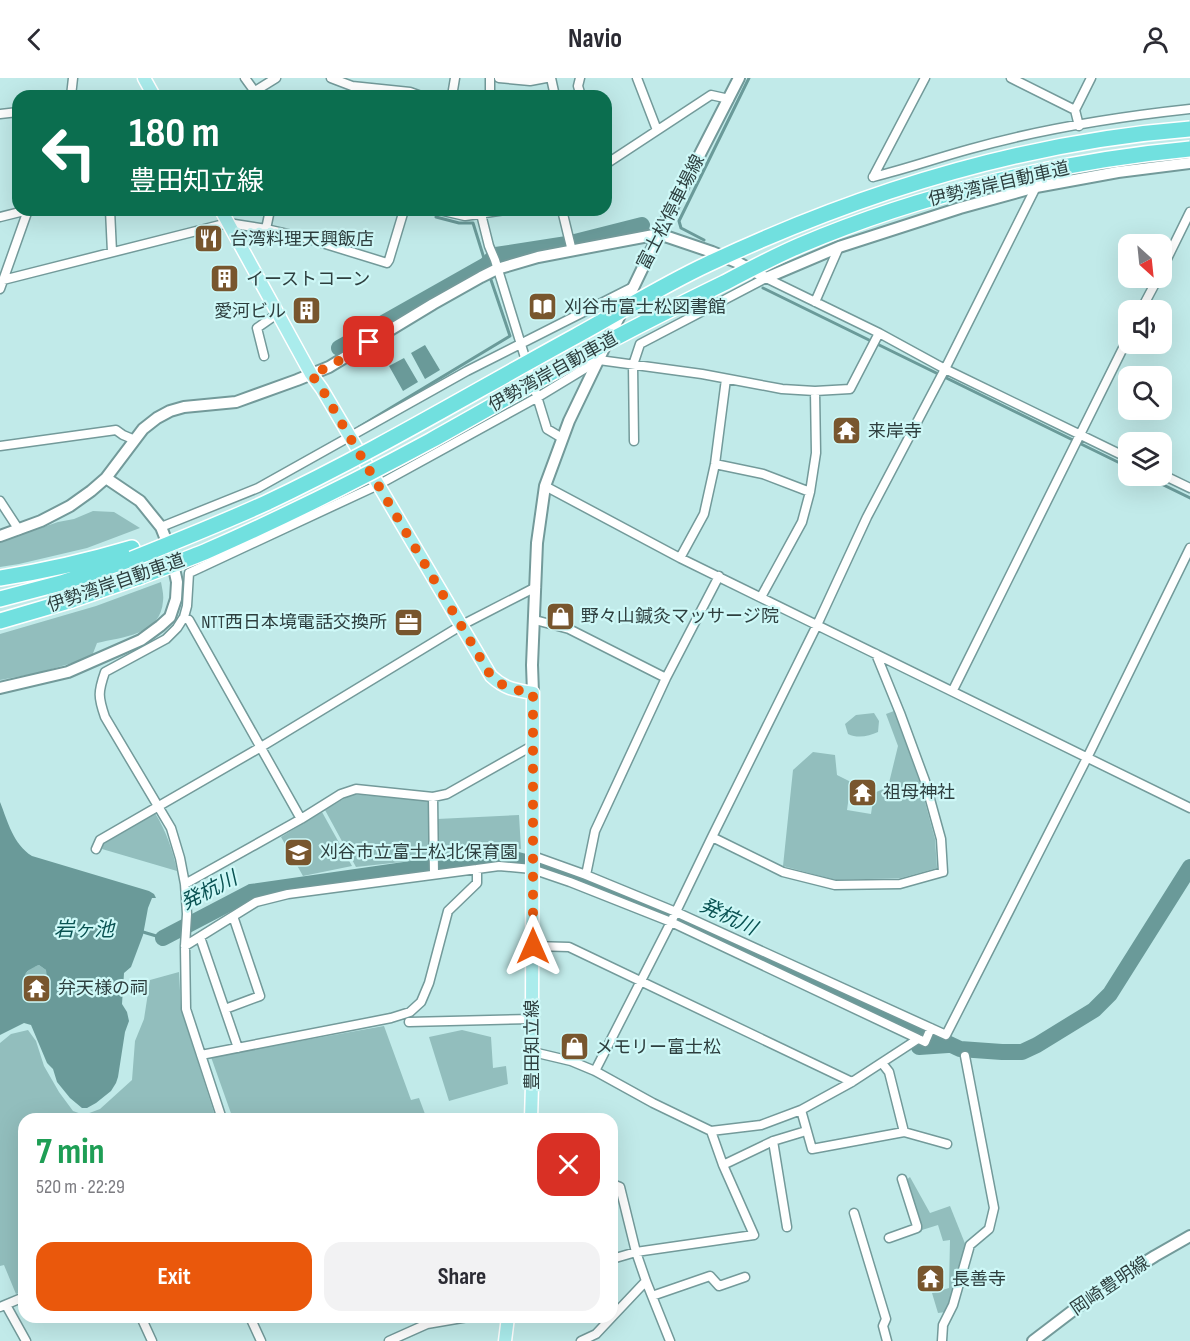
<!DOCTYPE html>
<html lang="en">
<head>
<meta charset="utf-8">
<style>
  :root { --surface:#fff; --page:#f2f2f3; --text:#2b2b33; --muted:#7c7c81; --accent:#ea580c }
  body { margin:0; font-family:"Sofia Sans Condensed","Noto Sans JP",sans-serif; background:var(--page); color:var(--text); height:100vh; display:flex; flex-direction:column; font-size:22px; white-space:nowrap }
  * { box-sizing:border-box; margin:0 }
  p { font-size:20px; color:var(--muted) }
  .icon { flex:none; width:33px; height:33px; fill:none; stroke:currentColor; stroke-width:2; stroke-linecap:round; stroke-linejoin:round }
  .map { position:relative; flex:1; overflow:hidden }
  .drawer { position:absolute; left:18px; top:1035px; width:600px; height:210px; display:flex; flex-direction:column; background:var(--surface); border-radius:18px; box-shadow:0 6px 24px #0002 }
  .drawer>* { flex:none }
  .guide { position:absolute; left:12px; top:12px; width:600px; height:126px; border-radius:18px; box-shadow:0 6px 24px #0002; background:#0b6e4f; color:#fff; overflow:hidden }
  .needle { width:39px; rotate:153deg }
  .tools { position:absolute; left:1118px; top:156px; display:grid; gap:12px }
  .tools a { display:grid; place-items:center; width:54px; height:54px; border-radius:12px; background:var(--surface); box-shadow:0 6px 24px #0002; font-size:30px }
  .pin { position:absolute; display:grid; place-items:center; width:51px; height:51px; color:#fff; margin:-26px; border-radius:12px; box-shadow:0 3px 9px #0006 }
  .me { position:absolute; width:66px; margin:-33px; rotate:0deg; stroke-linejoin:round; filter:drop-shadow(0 0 4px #0008) }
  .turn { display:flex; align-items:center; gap:21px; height:126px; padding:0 18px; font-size:27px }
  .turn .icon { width:78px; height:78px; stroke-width:2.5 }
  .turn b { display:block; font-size:42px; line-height:51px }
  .round { display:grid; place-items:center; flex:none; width:63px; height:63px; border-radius:18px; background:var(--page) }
  .headline { display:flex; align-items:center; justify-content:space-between; height:102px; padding:0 18px }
  h1 { font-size:36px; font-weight:700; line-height:45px; color:#1e9e55 }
  .button { display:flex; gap:12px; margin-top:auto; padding:12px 18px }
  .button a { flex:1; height:69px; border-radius:18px; background:var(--accent); color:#fff; font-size:24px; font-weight:700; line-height:69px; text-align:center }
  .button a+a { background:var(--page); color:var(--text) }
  header { display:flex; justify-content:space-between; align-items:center; height:78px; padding:0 18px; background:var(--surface); font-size:27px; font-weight:700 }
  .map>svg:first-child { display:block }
  .green { fill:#92bebd }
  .water { fill:#6a9a99; fill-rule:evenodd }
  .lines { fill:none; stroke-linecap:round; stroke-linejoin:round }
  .stream { stroke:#6a9a99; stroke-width:3 }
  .river { stroke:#6a9a99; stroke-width:16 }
  .street-casing { stroke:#739a9a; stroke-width:11 }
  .secondary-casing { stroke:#739a9a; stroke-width:14 }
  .primary-casing { stroke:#fff; stroke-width:15 }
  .highway-casing { stroke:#fff; stroke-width:18 }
  .street { stroke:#fff; stroke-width:8 }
  .secondary { stroke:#fff; stroke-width:10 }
  .primary { stroke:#aaecec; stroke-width:12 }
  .highway { stroke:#71e0df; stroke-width:15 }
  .highway-bridge-casing { stroke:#fff; stroke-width:18; stroke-linecap:butt }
  .highway-bridge { stroke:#71e0df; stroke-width:15 }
  .route { stroke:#ea580c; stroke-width:10; stroke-dasharray:0 18 }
  .labels { text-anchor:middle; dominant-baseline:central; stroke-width:4.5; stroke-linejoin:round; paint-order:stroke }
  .street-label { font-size:18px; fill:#2e3f3f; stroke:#cef8f7 }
  .poi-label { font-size:18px; fill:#2e3f3f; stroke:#cef8f7; text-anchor:start }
  .water-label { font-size:20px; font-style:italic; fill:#095252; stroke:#cef8f7 }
</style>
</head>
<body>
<header><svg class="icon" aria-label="back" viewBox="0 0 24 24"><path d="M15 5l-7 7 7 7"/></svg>Navio<svg class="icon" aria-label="person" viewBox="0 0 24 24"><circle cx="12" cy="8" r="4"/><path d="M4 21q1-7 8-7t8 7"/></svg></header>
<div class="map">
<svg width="1190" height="1263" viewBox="0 0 1190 1263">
  <rect width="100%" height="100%" fill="#c1eae9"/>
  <path class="green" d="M93 433 114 434 140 450 87 470 19 486 0 489V464L58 444 74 441Z
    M161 504C162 510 164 517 163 523 161 557 122 559 97 565L92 578 79 583 38 595 0 602V556L96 528Z
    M894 633 919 702 935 761 937 790 901 800 835 802 783 788 793 692 813 674 835 677 837 697 851 704 847 732 871 736 874 715 888 709 898 668 886 636Z
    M874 635 879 643 878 654C869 658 858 661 848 656L845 646 856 637Z
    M352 716 429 723V781L356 789 325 732Z
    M322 734 352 788 303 798 281 759Z
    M155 735C166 753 173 772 177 793L102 771 104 764Z
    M519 737 521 771 503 770 437 780V741Z
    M39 887 46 892C47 905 49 916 38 924H33L22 911 24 897 31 890Z
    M179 894 181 931 216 1041H24V1213L16 1216 4 1187 0 1188V965L11 956 28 952 36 963 44 988 59 1014 73 1033 84 1037 100 1031 132 1002 135 963 144 941 150 902Z
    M384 948 411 1022 419 1020 425 1036 413 1041H233L211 979Z
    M462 952 491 959 493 990 506 988 508 1006 449 1023 429 959Z
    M910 1099 930 1135 950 1128 966 1168 946 1234 938 1235 932 1215 949 1210 950 1162 943 1163 938 1147 922 1152 905 1103Z"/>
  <path class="water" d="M425 267 440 292 425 301 411 275Z
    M404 280 418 304 403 313 389 288Z
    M0 724C8 744 13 766 32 778L149 813 154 816 156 820H152L148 830 143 857 131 889 124 895 122 926 127 934 129 943 125 954 118 999 116 1005 111 1013 96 1025 87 1030H82L70 1020 57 1004 53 991 47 985 31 947 24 945 0 957ZM39 887 46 892C47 905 49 916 38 924H33L22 911C24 896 24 893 39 887Z"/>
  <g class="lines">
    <path class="stream" d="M436 139 459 145H473L488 193
      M704 162 681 150 679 143 749 0
      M763 210 1128 389
      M359 349 510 258 490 199
      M1145 398 1190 420
      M143 854 163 860"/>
    <path class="river" d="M339 270 486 187 496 177 567 166 642 147
      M163 860 251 814 502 778 545 789 683 842 960 971 1002 974H1022L1037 967 1094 932 1110 916 1190 789
      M919 969 948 967"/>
    <defs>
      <path id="street" d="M245 0 258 18
        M331 0 352 8 410 14 421 18
        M499 0 530 3 546 0
        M551 0 555 18
        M580 0 578 8 581 18
        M637 0 657 52
        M1011 0 1075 32
        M255 13 276 0
        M71 18 73 0
        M452 18 455 0
        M490 18V0
        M0 36 18 34
        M1079 48 1075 32 1091 0
        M606 86 711 17 729 21
        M873 99C906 91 937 80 970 71 1041 51 1116 39 1190 31
        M873 99 925 0
        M110 132 112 174
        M439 132 465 138 505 132
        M480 132 489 168 495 182 547 351 562 360
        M562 132 571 169V173
        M0 139 28 132
        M266 151 270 132
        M1161 193 1190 134
        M3 202 228 145 266 151 306 160 387 185 389 182 404 132
        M0 211 28 132
        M815 224 839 169
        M1141 232 1158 200
        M264 278 257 250 277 236
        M634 363 633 287 640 266 766 200 879 255 945 291 1128 380
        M0 368 116 352 123 357 135 362
        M715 386 763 396 810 414
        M1161 396 1190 410
        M545 408 680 480 1190 730
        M0 423 19 452
        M161 449 258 410 467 293 633 209
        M680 480 704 436 715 386 726 301
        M761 519 802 444 810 414 816 375 815 313
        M184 539 189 542 301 741
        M535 542 569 551 666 600
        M953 612 1128 260
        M433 719 434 796
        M712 759 783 794 835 807 900 806 943 794 941 761 925 703 900 635 876 576
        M96 771 100 762 261 669 462 547 536 509
        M533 778 586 797 676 834 946 957 1087 680 1190 470
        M586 797 595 753 666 600 719 498
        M185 806 301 741 341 716 356 711 433 719 447 716 532 668
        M200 859 238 970
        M185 868 256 824 288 816 477 791
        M533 868 569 869 852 1004
        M225 931 260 918 233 838
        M409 944 532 941
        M533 974 571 983 595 993 653 1025 711 1053 723 1087 754 1157 636 1174 612 1181
        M201 977 391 940 410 934 421 924 429 905 448 833 477 805V791L499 788 532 791 570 804 671 844 925 964 931 950
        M882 985 889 994 904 1054
        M595 993 671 844 712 759 817 547 867 439 945 291 1036 109
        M801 1032 812 1071 904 1054 947 1066
        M222 1041 186 931 185 868 187 836 185 806 180 780 171 750 105 639C98 619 98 614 105 594L166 561 177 550 184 539 187 528 189 495 378 407 538 319 599 282 702 296 782 311 815 313 850 311 879 255
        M711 1053 761 1047 801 1032 852 1004 918 961
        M773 1063 787 1149
        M723 1087 773 1063 806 1053
        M612 1106 620 1109 636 1174 646 1203 670 1263
        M854 1135 886 1241 883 1248 887 1263
        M889 1160 917 1150V1148L902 1101
        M652 1218 710 1198 719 1208 745 1199
        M6 1227 26 1263
        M0 1229 24 1219
        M141 1239 152 1263
        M250 1239 261 1263
        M612 1239 646 1203
        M389 1263 427 1246 468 1239
        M581 1263 596 1256 612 1239
        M942 1263 943 1247 953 1227 970 1167 989 1151 994 1130 965 978"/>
      <path id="secondary" d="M0 458 41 443 70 428 91 413 106 400 143 351 157 340 170 333 184 329 236 324 297 302 329 289 433 226 481 199 497 191 538 179 659 156 712 174 739 185 766 200 839 169 960 130 1036 109 1118 94 1190 85
        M0 610 68 594 141 562 160 548 170 539 176 521 177 504 170 472 161 449 140 423 106 400
        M533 615 532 587 537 465 545 408 569 343 659 156 739 0
        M1033 1263 1096 1215 1155 1178 1190 1158"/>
      <path id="primary" d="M144 0 154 18
        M221 132 311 296 322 311 491 598C505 611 515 612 533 615L532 941 533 974 531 1041
        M505 1263 508 1239"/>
      <path id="highway" d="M0 500C45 493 88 483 132 470
        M0 521 61 505 132 481
        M0 543 72 522 139 499"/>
    </defs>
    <use href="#street" class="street-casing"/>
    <use href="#secondary" class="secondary-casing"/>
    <use href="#primary" class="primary-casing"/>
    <use href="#highway" class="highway-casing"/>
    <use href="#street" class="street"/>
    <use href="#secondary" class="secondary"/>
    <use href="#primary" class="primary"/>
    <use href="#highway" class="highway"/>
    <defs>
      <path id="highway-bridge" d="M132 481C177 463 222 445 266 425 372 375 473 314 576 258 620 234 663 207 708 186 859 115 1023 64 1190 51
        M139 499C162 490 186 482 209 472 284 439 358 402 430 363 484 333 537 302 591 273 634 249 679 227 724 205 749 192 775 178 801 167 921 116 1060 83 1190 71"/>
    </defs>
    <use href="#highway-bridge" class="highway-bridge-casing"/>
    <use href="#highway-bridge" class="highway-bridge"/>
  </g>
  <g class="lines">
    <path class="route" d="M369 264 329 289 311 296 322 311 349 358 491 598C505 611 515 612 533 615V868"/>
  </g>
  <defs>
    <symbol id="restaurant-square" viewBox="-11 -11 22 22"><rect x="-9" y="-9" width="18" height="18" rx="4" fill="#78562e" stroke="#cef8f7"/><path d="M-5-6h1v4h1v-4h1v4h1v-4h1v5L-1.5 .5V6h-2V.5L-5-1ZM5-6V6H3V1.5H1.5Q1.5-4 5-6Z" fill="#fff"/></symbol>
    <symbol id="building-square" viewBox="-11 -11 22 22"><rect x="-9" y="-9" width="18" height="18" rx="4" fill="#78562e" stroke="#cef8f7"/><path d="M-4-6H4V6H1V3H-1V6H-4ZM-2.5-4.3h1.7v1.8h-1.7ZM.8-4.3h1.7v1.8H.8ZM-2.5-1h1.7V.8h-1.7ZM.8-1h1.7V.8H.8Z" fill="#fff"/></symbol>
    <symbol id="library-square" viewBox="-11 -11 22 22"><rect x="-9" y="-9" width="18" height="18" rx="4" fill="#78562e" stroke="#cef8f7"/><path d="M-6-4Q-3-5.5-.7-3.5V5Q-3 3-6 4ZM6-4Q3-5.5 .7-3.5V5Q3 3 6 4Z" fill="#fff"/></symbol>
    <symbol id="temple-square" viewBox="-11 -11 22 22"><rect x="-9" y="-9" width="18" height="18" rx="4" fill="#78562e" stroke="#cef8f7"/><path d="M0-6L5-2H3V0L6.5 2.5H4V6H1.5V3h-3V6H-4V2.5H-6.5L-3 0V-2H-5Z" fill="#fff"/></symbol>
    <symbol id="shop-square" viewBox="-11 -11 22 22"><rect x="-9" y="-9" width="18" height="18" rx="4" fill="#78562e" stroke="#cef8f7"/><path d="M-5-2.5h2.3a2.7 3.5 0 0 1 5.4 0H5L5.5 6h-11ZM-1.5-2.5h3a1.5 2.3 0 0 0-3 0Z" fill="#fff"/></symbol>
    <symbol id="office-square" viewBox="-11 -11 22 22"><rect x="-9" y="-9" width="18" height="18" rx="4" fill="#78562e" stroke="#cef8f7"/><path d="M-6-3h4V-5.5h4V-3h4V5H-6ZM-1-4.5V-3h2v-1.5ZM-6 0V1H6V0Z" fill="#fff"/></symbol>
    <symbol id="school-square" viewBox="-11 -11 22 22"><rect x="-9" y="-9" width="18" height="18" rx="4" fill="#78562e" stroke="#cef8f7"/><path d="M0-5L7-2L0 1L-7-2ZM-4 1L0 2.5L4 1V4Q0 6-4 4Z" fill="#fff"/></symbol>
  </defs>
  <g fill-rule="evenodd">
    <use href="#restaurant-square" x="192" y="144" width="33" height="33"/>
    <use href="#building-square" x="208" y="184" width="33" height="33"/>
    <use href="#library-square" x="526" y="212" width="33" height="33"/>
    <use href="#building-square" x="290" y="216" width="33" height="33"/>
    <use href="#temple-square" x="830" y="336" width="33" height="33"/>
    <use href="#shop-square" x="544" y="522" width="33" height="33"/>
    <use href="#office-square" x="392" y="528" width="33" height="33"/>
    <use href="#temple-square" x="846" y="698" width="33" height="33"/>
    <use href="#school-square" x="282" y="758" width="33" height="33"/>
    <use href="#temple-square" x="20" y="894" width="33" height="33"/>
    <use href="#shop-square" x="558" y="952" width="33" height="33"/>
    <use href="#temple-square" x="914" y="1184" width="33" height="33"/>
  </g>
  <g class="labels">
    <g class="street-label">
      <text transform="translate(999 106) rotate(-13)">伊勢湾岸自動車道</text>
      <text transform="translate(671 134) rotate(-63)">富士松停車場線</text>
      <text transform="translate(553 294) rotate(-29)">伊勢湾岸自動車道</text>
      <text transform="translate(116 505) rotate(-19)">伊勢湾岸自動車道</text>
      <text transform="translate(532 967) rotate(-90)">豊田知立線</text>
      <text transform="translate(1110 1208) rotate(-34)">岡崎豊明線</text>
    </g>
    <g class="poi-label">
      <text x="230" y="161">台湾料理天興飯店</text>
      <text x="246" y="201">イーストコーン</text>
      <text x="564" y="229">刈谷市富士松図書館</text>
      <text x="286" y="233" text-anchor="end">愛河ビル</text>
      <text x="868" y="353">来岸寺</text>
      <text x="581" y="538">野々山鍼灸マッサージ院</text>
      <text x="387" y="544" text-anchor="end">NTT西日本境電話交換所</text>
      <text x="883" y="714">祖母神社</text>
      <text x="320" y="774">刈谷市立富士松北保育園</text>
      <text x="58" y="910">弁天様の祠</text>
      <text x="595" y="969">メモリー富士松</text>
      <text x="952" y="1201">長善寺</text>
    </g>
    <g class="water-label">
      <text transform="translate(209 813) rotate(-27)">発杭川</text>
      <text transform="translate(728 839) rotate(25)">発杭川</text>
      <text x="84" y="852">岩ヶ池</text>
    </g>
  </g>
</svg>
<div class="tools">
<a><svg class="needle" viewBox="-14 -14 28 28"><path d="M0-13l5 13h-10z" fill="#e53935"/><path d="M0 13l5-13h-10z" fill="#7c7c81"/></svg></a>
<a><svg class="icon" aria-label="sound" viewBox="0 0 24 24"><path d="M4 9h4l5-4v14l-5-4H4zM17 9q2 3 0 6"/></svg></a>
<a><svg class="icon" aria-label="search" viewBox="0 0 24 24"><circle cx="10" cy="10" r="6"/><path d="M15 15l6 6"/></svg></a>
<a><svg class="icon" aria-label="layers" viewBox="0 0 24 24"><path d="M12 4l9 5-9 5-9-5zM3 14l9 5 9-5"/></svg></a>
</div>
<div class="pin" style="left:369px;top:264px;background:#d93025"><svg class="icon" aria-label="arrive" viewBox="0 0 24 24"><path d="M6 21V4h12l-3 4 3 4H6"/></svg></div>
<svg class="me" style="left:533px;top:868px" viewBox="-20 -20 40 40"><path d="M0-17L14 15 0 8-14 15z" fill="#ea580c" stroke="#fff" stroke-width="4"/></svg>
<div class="guide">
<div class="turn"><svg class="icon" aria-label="left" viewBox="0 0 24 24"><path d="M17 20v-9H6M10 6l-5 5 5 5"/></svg><div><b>180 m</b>豊田知立線</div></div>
</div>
<section class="drawer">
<div class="headline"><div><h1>7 min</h1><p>520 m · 22:29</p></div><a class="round" style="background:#d93025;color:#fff"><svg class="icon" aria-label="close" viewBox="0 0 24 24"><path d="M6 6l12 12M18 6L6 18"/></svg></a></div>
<div class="button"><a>Exit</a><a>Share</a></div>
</section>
</div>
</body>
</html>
